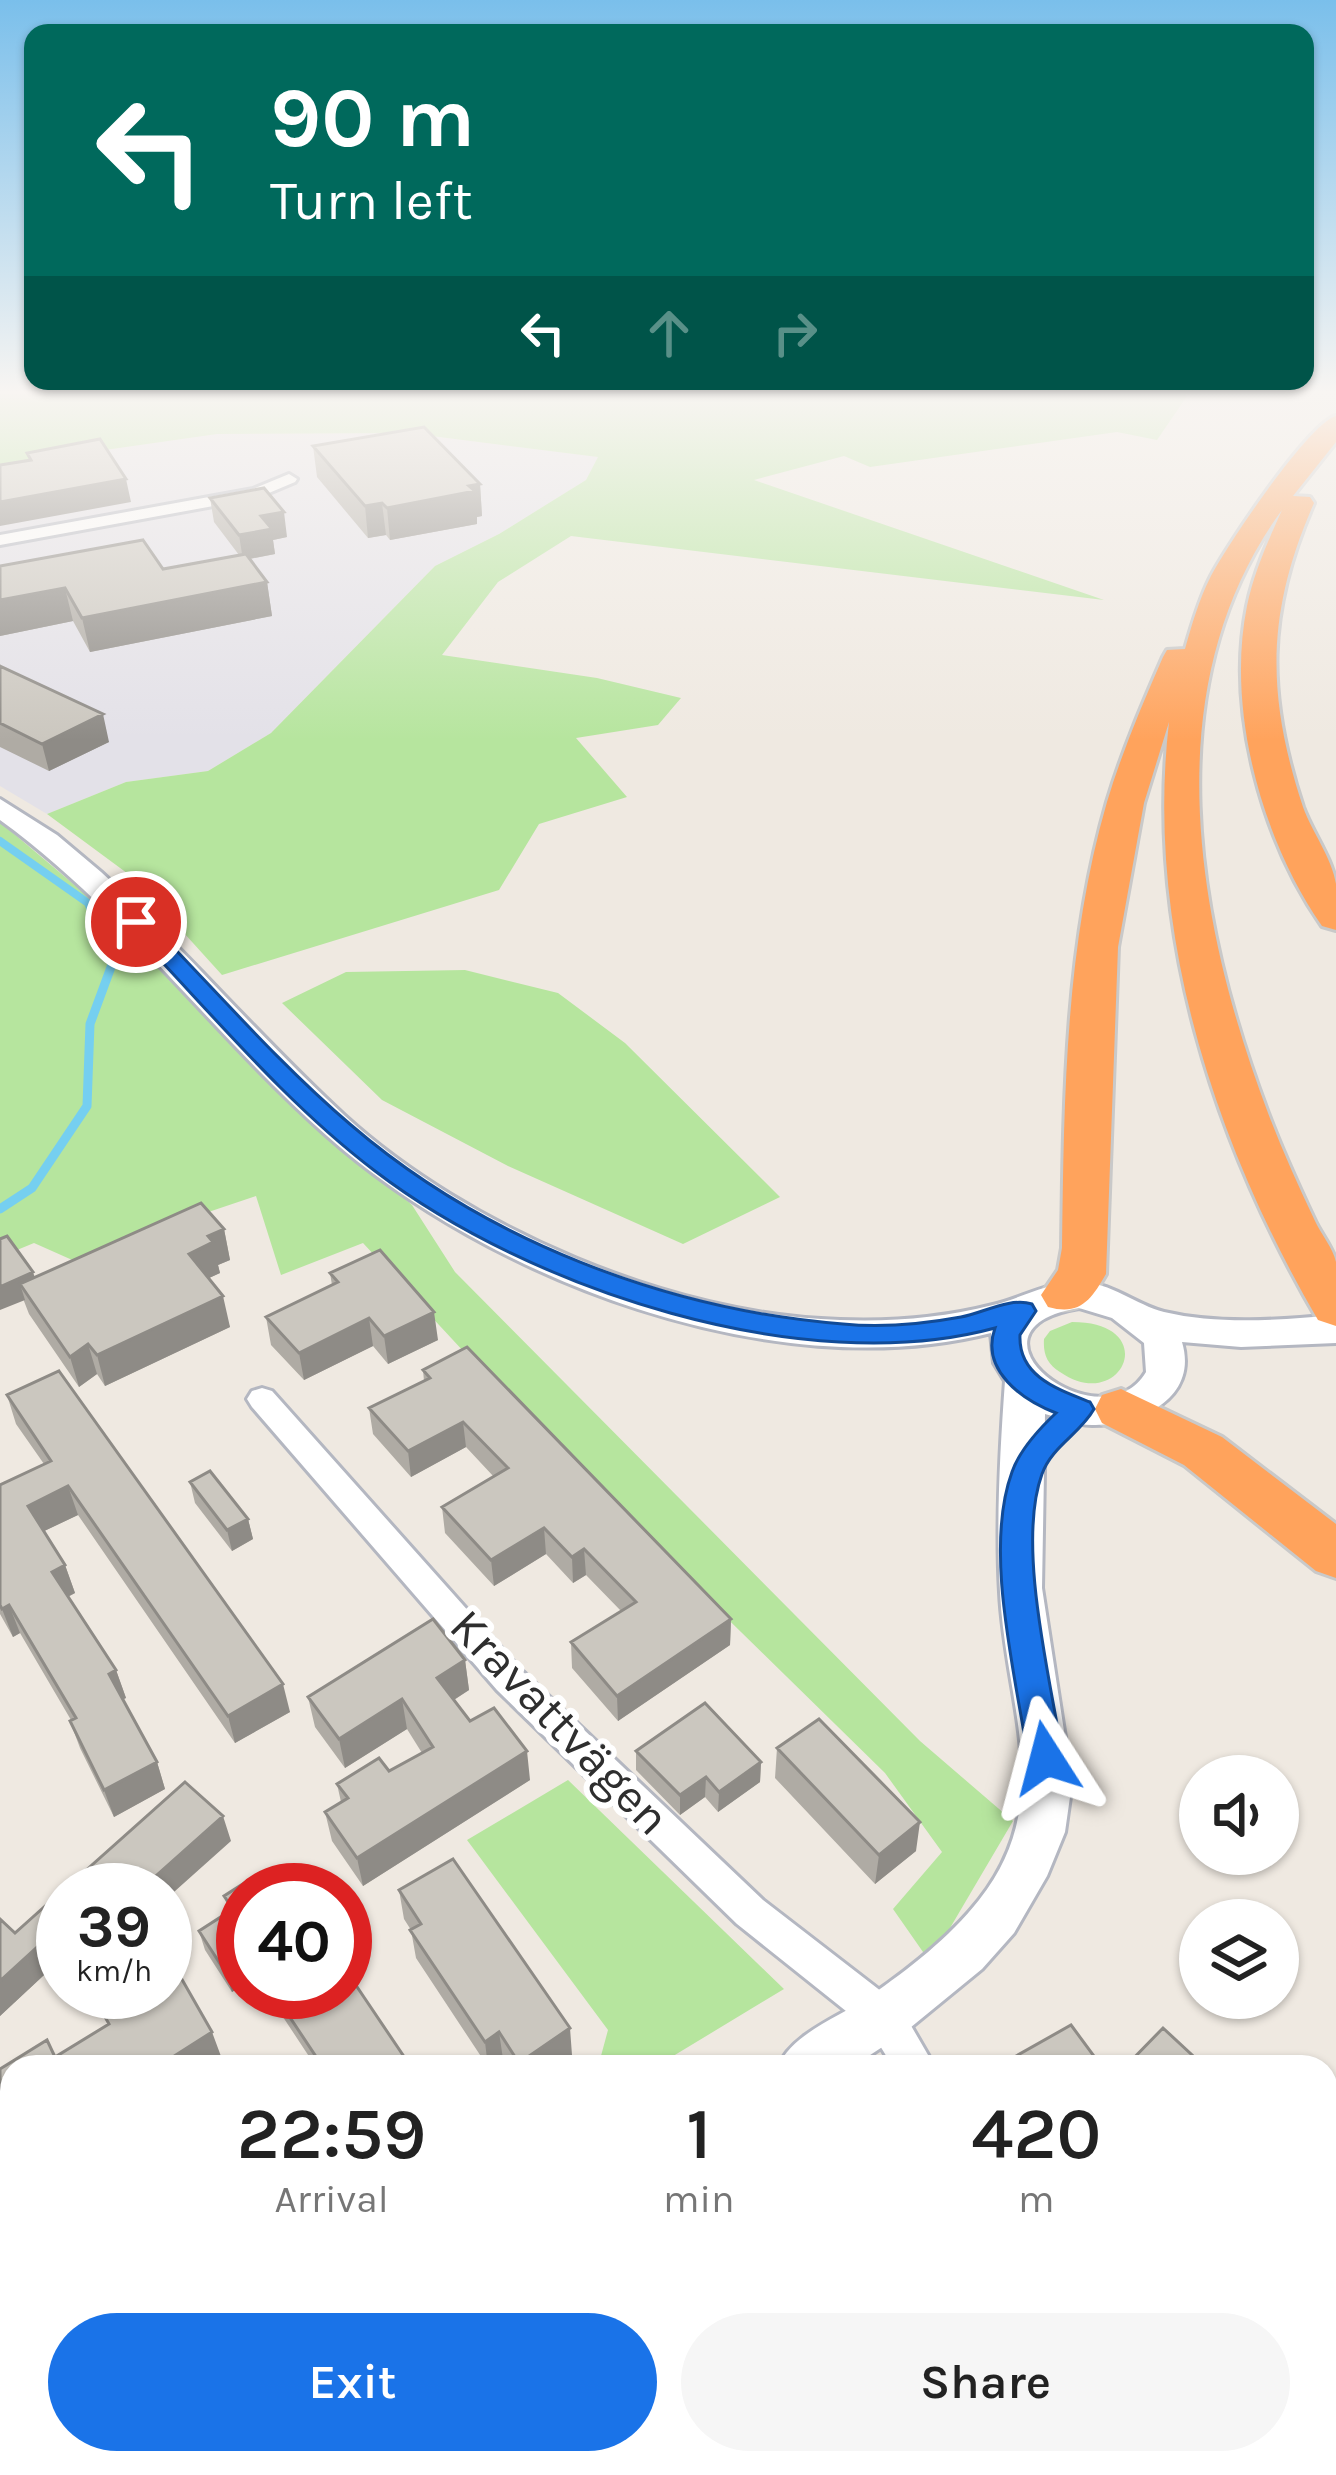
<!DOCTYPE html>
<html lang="en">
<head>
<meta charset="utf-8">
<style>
  :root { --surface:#fff; --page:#f6f6f6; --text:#222; --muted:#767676; --accent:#1a73e8 }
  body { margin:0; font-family:Karla,sans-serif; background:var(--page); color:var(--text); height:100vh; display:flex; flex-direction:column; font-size:45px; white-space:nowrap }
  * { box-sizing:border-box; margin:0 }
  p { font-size:39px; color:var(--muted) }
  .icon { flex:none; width:66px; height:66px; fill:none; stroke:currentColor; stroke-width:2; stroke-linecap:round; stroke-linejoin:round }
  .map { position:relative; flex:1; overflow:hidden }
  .sheet { position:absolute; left:0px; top:2055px; width:1338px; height:420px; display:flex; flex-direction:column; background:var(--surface); border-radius:36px 36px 0 0; box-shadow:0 3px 9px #0004 }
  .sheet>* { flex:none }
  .top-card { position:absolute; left:24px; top:24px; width:1290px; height:366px; border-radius:24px; box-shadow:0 3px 9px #0004; background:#00695c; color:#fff; overflow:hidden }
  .fabs { position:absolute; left:1179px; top:1755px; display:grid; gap:24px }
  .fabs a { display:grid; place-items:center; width:120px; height:120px; border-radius:50%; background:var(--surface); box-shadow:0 3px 9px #0004; font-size:60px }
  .speed { position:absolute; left:36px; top:1863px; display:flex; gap:24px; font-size:60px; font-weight:700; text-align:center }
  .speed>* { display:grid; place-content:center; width:156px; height:156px; border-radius:50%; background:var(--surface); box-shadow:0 3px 9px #0004; line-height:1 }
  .speed small { font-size:30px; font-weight:400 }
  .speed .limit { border:18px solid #d22; background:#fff; color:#111 }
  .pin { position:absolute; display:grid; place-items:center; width:102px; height:102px; color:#fff; margin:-51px; border:6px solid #fff; border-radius:50%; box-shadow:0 3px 12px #0007 }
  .me { position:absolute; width:132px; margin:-66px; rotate:351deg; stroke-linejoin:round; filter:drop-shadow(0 0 9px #0008) }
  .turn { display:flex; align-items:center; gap:42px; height:252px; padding:0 48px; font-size:54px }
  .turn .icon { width:156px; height:156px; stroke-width:2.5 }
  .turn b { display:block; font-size:84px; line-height:102px }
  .lanes { display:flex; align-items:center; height:114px; padding:0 48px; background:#0003; justify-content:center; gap:60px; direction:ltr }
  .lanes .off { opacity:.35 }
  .eta { display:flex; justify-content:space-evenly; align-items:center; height:204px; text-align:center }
  .eta b { font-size:72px; font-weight:600; line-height:84px }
  .cta { display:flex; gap:24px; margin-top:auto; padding:24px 48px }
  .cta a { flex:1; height:138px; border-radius:72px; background:var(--accent); color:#fff; font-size:48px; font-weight:600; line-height:138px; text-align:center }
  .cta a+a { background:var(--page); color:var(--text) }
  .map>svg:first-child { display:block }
  .industrial { fill:#e3e1e8 }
  .green { fill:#b6e59e }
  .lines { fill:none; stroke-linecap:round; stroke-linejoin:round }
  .stream-far1 { stroke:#75cff0; stroke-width:8 }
  .stream { stroke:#75cff0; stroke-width:9 }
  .street-casing { stroke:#b4b7c1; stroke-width:6 }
  .secondary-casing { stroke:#b4b7c1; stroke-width:6 }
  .highway-casing { stroke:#c9c9c9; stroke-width:6 }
  .street { fill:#fff; fill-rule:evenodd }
  .secondary { fill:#fff; fill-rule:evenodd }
  .highway { fill:#ffa35c; fill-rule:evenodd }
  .wall { fill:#afaba4 }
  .shaded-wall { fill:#8e8b86 }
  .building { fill:#cbc7bf; stroke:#8e8b86; stroke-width:3 }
  .route { fill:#1a73e8; stroke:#114b97; stroke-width:3 }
  .labels { text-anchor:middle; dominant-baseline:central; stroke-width:12; stroke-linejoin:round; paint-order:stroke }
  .near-street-label { font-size:48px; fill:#2e2e2e; stroke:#fff }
</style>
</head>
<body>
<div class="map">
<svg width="1336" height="2475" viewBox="0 0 1336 2475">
  <rect width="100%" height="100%" fill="#efe9e1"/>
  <path class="industrial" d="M408 433 598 457 586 480 499 534 435 566 271 733 208 771 126 782 47 814 0 786V465L217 434Z"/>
  <path class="green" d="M0 394H1186L1187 396 1157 440 1117 432 870 467 844 456 754 480 1104 600 571 536 498 582 442 655 597 678 681 698 658 725 576 738 627 797 539 824 499 890 222 975 135 879 47 814 126 782 208 771 271 733 435 566 499 534 586 480 598 457 408 433 217 434 0 465Z
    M0 822 96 903 243 1057 412 1205 455 1272 920 1741 1013 1821 930 1962 893 1909 942 1852 885 1773 554 1449 363 1243 281 1275 256 1196 152 1231 97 1271 34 1243 0 1257Z
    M465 970 558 993 625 1043 780 1197 683 1244 508 1166 382 1100 282 1003 346 972Z
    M1072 1322C1163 1322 1122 1415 1060 1372 1047 1364 1043 1354 1044 1339L1050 1331Z
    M568 1780 784 1989 655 2067H598L608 2030 467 1840Z"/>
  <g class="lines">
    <path class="stream-far1" d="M0 841 88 903 113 962"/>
    <path class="stream" d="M0 1209 32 1188 87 1106 90 1024 114 959"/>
    <defs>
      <path id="street" d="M289 474 297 479 295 482 257 498 0 545V535L253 489Z
        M262 1388 272 1391 521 1670 763 1900 899 2005 935 2067H893L871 2031 737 1924 497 1690 252 1407 247 1399 252 1391Z
        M1202 2463H1255L1260 2475H1207Z"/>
      <path id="secondary" d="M0 799 57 835 101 872C186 950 260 1038 345 1116 468 1228 673 1316 840 1320 892 1322 942 1318 993 1305 1022 1298 1048 1282 1079 1282 1111 1282 1136 1305 1164 1312 1219 1325 1280 1320 1336 1315V1343L1241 1347 1182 1342C1199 1399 1139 1425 1092 1425 1076 1425 1059 1418 1045 1414L1042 1588 1072 1783 1065 1832 1047 1876 1014 1933 982 1969 905 2032 852 2067H778C792 2033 840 2017 870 1996 909 1969 949 1938 979 1900 1058 1800 1005 1705 1000 1592 996 1523 1000 1450 1005 1381L994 1363 991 1333C773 1388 489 1280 326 1135 212 1034 124 910 0 820ZM1079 1308 1112 1318 1144 1343 1146 1372C1101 1447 948 1330 1079 1308Z
        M99 2463H174L169 2475H94Z"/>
      <path id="highway" d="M1336 416V442L1293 496 1310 497 1314 503C1266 612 1266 695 1303 807 1312 832 1332 858 1336 884 1336 898 1336 915 1336 930L1322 926C1262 840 1226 710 1247 606 1254 572 1268 541 1282 510 1153 686 1196 923 1268 1113 1282 1150 1298 1185 1315 1221 1321 1234 1333 1248 1336 1262 1336 1281 1336 1306 1336 1326L1318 1320C1214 1142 1145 930 1169 722L1144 803 1118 947 1106 1274C1091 1300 1080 1316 1048 1307L1041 1295 1058 1270 1062 1248C1064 1099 1065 947 1107 802 1122 752 1142 705 1163 657L1167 650 1185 649C1192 624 1199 600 1210 578 1225 548 1309 423 1336 416Z
        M1121 1389 1222 1437 1336 1524V1578L1316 1571 1184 1465 1102 1423 1095 1409 1102 1395Z"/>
    </defs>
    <use href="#street" class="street-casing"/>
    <use href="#secondary" class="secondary-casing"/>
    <use href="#highway" class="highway-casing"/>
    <use href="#street" class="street"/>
    <use href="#secondary" class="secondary"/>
    <use href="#highway" class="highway"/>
  </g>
  <path class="wall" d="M313 446 480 484 482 516 477 517V524L390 540 386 535 368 538 317 477Z
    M210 498 287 537 273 540 275 554 250 559 267 582 272 616 90 652 73 621 0 636V566L163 569 239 555 214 522Z
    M0 666 109 742 49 771 0 747Z
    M224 1229 230 1260 218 1265 220 1273 209 1278 230 1327 105 1386 97 1374 79 1387 29 1314 0 1239 35 1277Z
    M330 1273 438 1340 388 1364 373 1346 304 1380 271 1345 266 1317 332 1285Z
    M423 1370 731 1619 730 1645 618 1721 572 1668 571 1642 621 1611 586 1575 573 1583 546 1554 494 1586 445 1533 442 1507 494 1477 466 1447 411 1477 373 1434 369 1408 424 1381Z
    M7 1395 290 1712 235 1743 78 1515 44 1531 65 1565 75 1593 68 1597 116 1670 126 1698 122 1699 157 1762 165 1789 114 1817 80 1748 70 1721 71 1720 20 1633 13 1637 0 1614V1485L44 1464 16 1424Z
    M190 1482 248 1519 253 1539 232 1551 195 1503Z
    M465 1660 469 1690 454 1700 470 1721 530 1780 363 1886 332 1841 325 1812 341 1802 337 1784 389 1771 422 1753 407 1729 345 1768 315 1727 308 1697Z
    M777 1748 916 1851 875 1884 775 1778Z
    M636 1751 761 1762 760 1782 718 1812 705 1797 680 1815 636 1770Z
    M292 1871 305 1890H243V1985L232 1992 205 1950 199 1931 229 1911 224 1896 260 1873 269 1885Z
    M63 1890V1967L58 1962 0 2016V1919L15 1933Z
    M399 1890 572 2055 555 2067H508L503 2059 491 2067H488L416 1958 411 1930 404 1919Z
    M277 1998 411 2067H316L283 2017Z
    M460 2463H567L550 2475H466Z
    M938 2463H1061L1069 2475H935Z"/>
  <path class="shaded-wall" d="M126 479 131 502 0 526V502Z
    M480 484 482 516 477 517V524L390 540 387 508Z
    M382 503 386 535 368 538 365 506Z
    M284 512 287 537 273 540 275 554 243 560 239 535 261 516Z
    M267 582 272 616 90 652 82 618Z
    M65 588 73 621 0 636V600Z
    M103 714 109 742 49 771 42 744Z
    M224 1229 230 1260 218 1265 220 1273 196 1284 189 1254 208 1236Z
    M33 1272 40 1293 20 1284 25 1300 0 1310V1287Z
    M223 1296 230 1327 105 1386 97 1355Z
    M434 1312 438 1340 388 1364 384 1336Z
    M369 1318 373 1346 304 1380 299 1353Z
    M88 1344 97 1374 79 1387 70 1357Z
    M463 1422 466 1447 411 1477 408 1451Z
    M68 1486 78 1515 38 1534 28 1506Z
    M248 1519 253 1539 232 1551 227 1530Z
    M544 1528 546 1554 494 1586 491 1560Z
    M584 1549 586 1575 573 1583 572 1557Z
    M65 1565 75 1593 61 1600 52 1572Z
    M9 1605 20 1633 13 1637 2 1609Z
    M731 1619 730 1645 618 1721 617 1696Z
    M465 1660 469 1690 441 1708 437 1678Z
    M116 1670 126 1698 118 1702 109 1674Z
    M283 1684 290 1712 235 1743 228 1716Z
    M402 1699 407 1729 345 1768 339 1739Z
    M527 1751 530 1780 363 1886 357 1858Z
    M157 1762 165 1789 114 1817 104 1790Z
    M761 1762 760 1782 718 1812 719 1792Z
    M706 1777 705 1797 680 1815V1795Z
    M223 1816 231 1841 165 1900V1890H140Z
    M920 1822 916 1851 875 1884 879 1855Z
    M47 1938 58 1962 0 2016V1981Z
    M243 1962V1985L232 1992 226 1973Z
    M570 2028 572 2055 555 2067H519V2063Z
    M212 2032 222 2059 209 2067H157Z
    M499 2032 503 2059 488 2067 485 2042Z
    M12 2160V2181L3 2166Z
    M0 2271 12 2298V2305L0 2277Z
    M12 2375V2397L0 2405V2383Z
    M496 2463 499 2475H477Z
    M530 2463H567L550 2475H513Z"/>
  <path class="building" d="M424 427 480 484 469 486 475 491 387 508 382 503 365 506 313 446Z
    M100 439 126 479 0 502V465L31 460 27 453Z
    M264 488 284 512 261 516 272 529 239 535 210 498Z
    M143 540 163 569 246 554 267 582 82 618 65 588 0 600V566Z
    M0 666 103 714 42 744 0 723Z
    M201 1203 224 1229 208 1236 213 1242 189 1254 223 1296 97 1355 88 1344 70 1357 20 1284Z
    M7 1236 33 1272 0 1287V1239Z
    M380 1250 434 1312 384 1336 369 1318 299 1353 266 1317 338 1282 330 1273Z
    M467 1347 731 1619 617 1696 571 1642 636 1602 584 1549 572 1557 544 1528 491 1560 442 1507 508 1468 463 1422 408 1451 369 1408 430 1378 423 1370Z
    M59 1371 283 1684 228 1716 68 1486 28 1506 65 1565 52 1572 116 1670 109 1674 157 1762 104 1790 70 1721 76 1718 9 1605 2 1609 0 1605V1485L51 1461 7 1395Z
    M210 1471 248 1519 227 1530 190 1482Z
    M433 1619 465 1660 437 1678 470 1721 494 1708 527 1751 357 1858 325 1812 348 1798 337 1784 379 1758 389 1771 433 1747 402 1699 339 1739 308 1697Z
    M705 1703 761 1762 719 1792 706 1777 680 1795 636 1751Z
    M819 1719 920 1822 879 1855 777 1748Z
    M185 1782 223 1816 140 1890H64Z
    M453 1859 570 2028 519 2063 499 2032 485 2042 410 1930 421 1924 399 1890Z
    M292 1871 305 1890H243V1962L226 1973 199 1931 233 1909 224 1896 260 1873 269 1885Z
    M63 1890V1953L47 1938 0 1981V1919L15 1933Z
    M345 1969 411 2067H323L277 1998 287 1992H345Z
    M180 1976 212 2032 157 2067H12V2160L3 2166 0 2159V2069L47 2040 55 2057 109 2024 100 2008 127 1992H165V1986Z
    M1071 2025 1102 2067H1001L1000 2065Z
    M1163 2028 1205 2067H1125Z
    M1326 2158 1336 2166V2249L1331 2256 1326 2252Z
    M0 2277 12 2305V2375L0 2383Z
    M1326 2352 1336 2362V2366L1326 2379Z
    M223 2463H398L403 2475H202Z
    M466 2463H495L477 2475H471Z
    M496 2463H530L513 2475H502Z
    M943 2463H1061L1069 2475H950Z"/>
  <linearGradient id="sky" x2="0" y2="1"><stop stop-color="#7abfeb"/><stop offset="0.53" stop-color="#f8f5f2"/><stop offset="1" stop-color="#f8f5f2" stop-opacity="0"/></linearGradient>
  <rect width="1336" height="740" fill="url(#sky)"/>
  <path class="route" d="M136 915 144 917C212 986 277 1062 351 1125 485 1240 666 1310 843 1324 882 1328 923 1324 961 1317 983 1313 1010 1297 1032 1304L1036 1311 1020 1335C1018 1376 1057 1389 1090 1402L1094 1409C1080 1434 1052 1446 1042 1474 1016 1545 1051 1682 1063 1758L1058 1769 1046 1774 1033 1769 1028 1758C1016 1676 983 1551 1012 1472 1020 1449 1039 1429 1056 1413 1022 1400 980 1370 995 1328 804 1380 529 1289 375 1171 284 1102 208 1009 129 927L125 922Z"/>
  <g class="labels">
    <g class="near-street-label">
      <text transform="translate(560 1722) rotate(46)">Kravattvägen</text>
    </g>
  </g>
</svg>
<div class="fabs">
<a><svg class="icon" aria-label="sound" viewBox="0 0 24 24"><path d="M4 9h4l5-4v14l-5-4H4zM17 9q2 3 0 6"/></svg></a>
<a><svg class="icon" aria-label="layers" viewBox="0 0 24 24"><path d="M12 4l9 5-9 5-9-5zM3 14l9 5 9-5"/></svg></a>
</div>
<div class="speed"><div>39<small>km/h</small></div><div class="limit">40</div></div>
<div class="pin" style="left:136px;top:922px;background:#d93025"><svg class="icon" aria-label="arrive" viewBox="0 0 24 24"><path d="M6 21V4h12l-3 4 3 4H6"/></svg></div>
<svg class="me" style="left:1046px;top:1758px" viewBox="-20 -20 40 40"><path d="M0-17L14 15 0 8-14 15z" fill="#1a73e8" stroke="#fff" stroke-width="4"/></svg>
<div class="top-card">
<div class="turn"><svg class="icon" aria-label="left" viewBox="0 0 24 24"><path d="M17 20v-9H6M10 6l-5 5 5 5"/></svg><div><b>90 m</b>Turn left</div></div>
<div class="lanes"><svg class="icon" aria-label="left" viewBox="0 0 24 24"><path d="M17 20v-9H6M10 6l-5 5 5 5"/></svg><svg class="icon off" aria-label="ahead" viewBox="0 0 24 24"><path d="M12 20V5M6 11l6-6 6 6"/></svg><svg class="icon off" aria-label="right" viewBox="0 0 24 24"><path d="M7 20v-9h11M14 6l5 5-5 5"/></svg></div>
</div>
<section class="sheet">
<div class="eta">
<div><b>22:59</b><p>Arrival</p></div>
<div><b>1</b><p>min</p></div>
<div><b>420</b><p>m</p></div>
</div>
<div class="cta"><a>Exit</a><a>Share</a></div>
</section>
</div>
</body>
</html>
